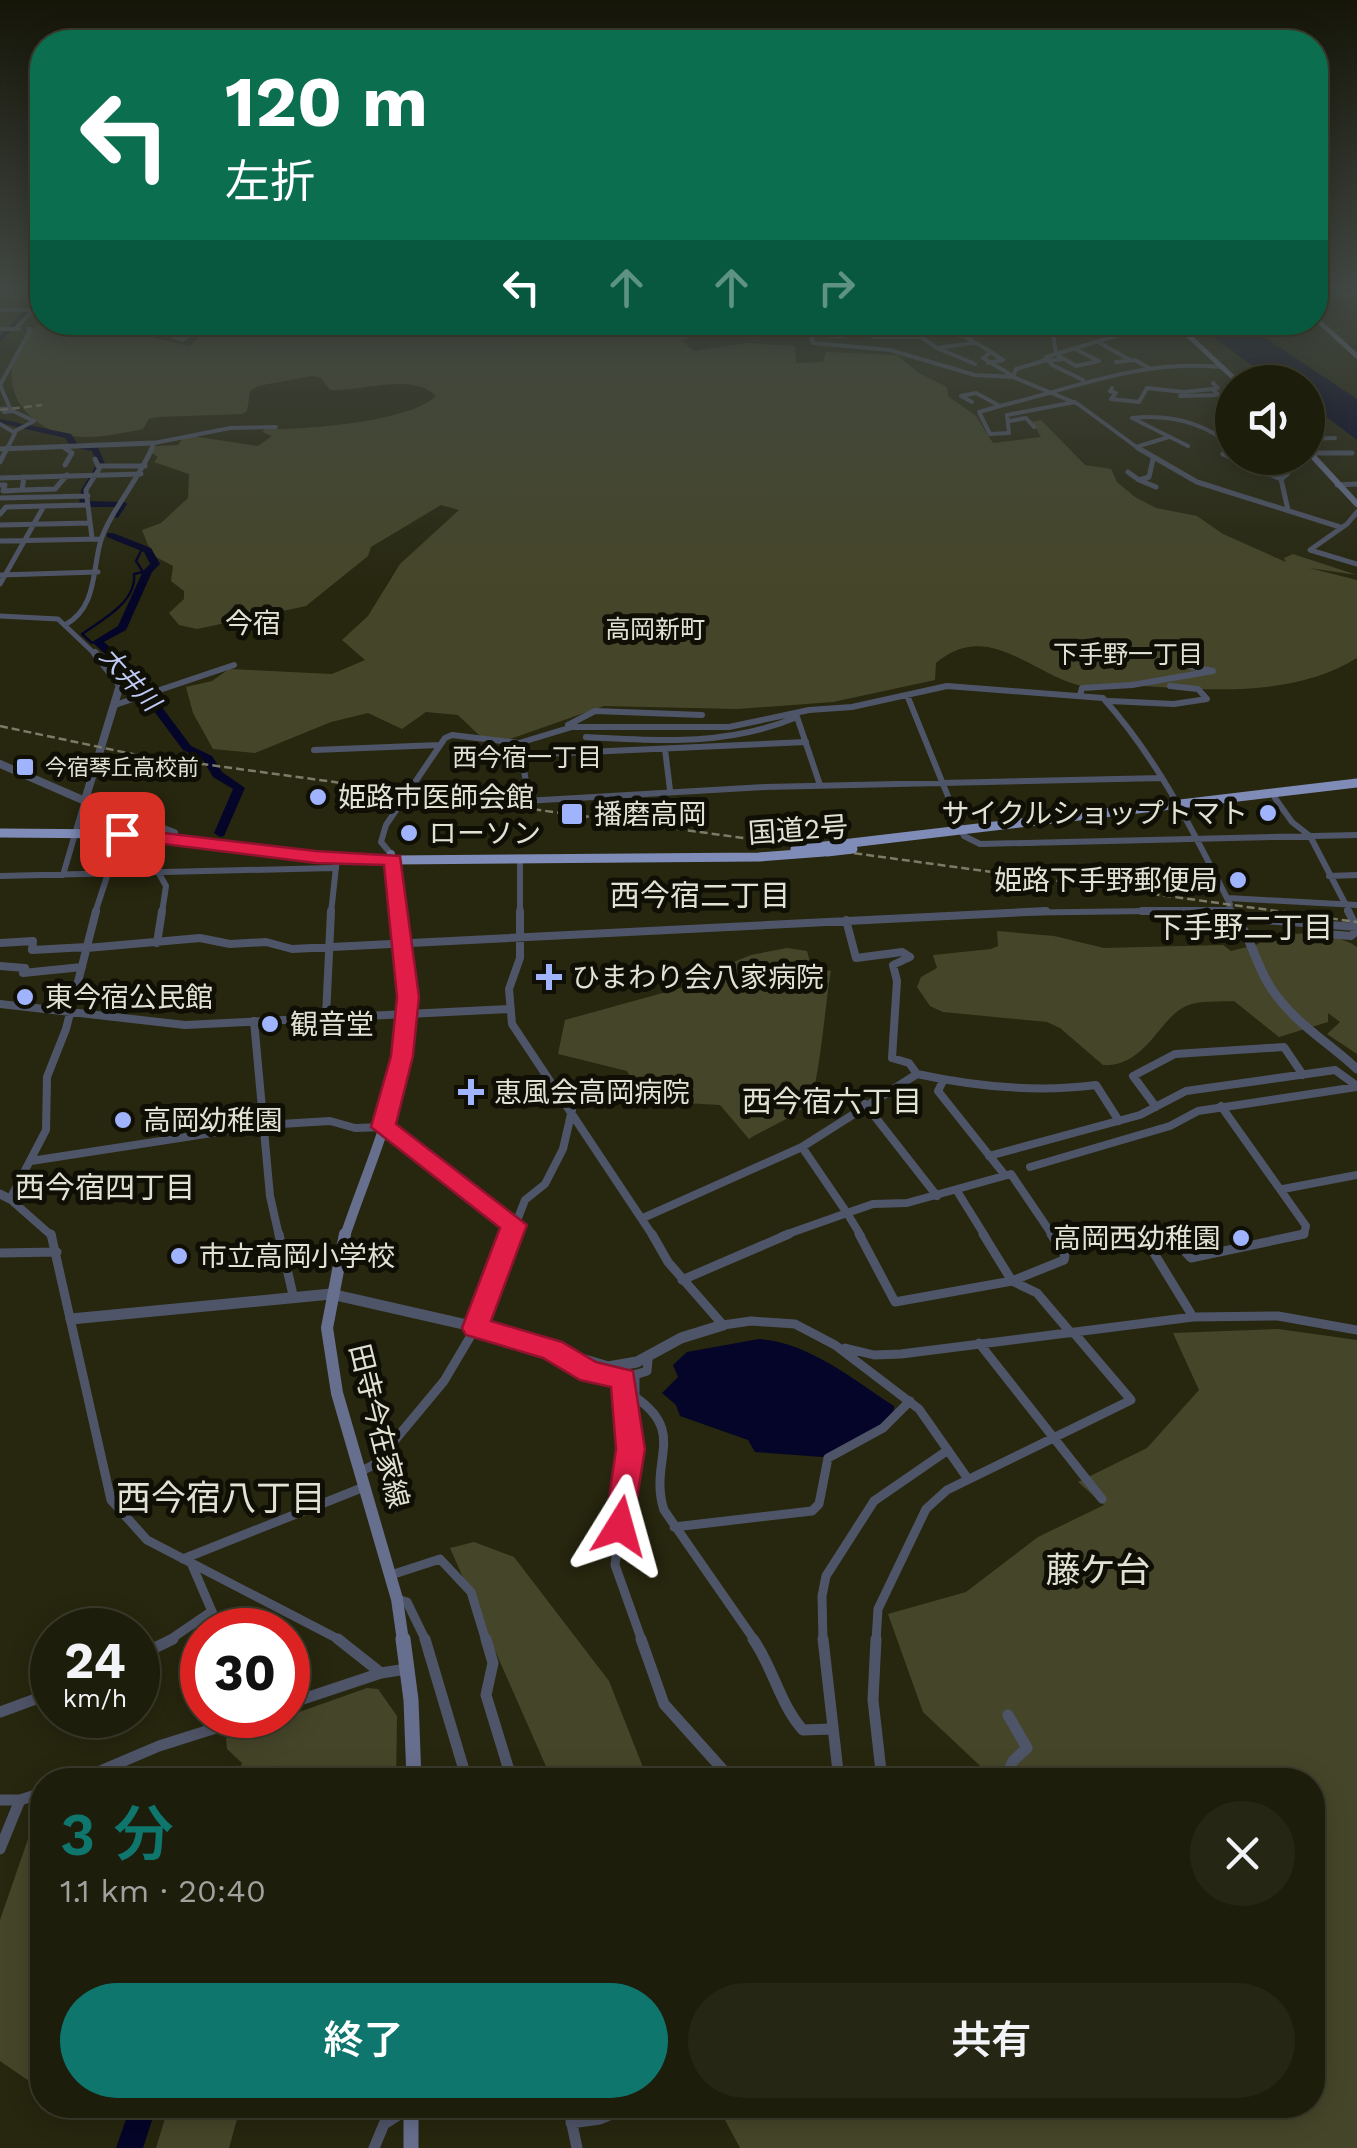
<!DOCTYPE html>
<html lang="ja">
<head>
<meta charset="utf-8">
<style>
  :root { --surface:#1d1d0b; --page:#252614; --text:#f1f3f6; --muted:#a0a29d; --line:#3b3b2c; --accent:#0f766e }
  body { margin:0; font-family:"Work Sans","Noto Sans JP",sans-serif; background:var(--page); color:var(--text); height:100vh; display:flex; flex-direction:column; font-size:38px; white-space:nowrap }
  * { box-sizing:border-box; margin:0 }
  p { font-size:32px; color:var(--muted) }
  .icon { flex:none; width:55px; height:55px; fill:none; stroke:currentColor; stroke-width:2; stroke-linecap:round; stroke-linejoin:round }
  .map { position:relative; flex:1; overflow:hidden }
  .drawer { position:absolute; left:30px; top:1768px; width:1295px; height:350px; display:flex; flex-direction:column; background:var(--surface); border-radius:40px; box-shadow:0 5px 25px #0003,0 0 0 2px var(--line) }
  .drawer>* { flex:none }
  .guide { position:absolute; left:30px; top:30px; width:1298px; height:305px; border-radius:40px; box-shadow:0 5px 25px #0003,0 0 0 2px var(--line); background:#0b6e4f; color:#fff; overflow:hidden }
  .buttons { position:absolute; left:1215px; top:365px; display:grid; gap:20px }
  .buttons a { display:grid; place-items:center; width:110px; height:110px; border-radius:50%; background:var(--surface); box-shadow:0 5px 25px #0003,0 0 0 2px var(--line); font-size:50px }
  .speed { position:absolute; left:30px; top:1608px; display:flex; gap:20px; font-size:50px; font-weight:700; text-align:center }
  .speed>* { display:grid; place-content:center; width:130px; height:130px; border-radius:50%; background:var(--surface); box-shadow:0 5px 25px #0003,0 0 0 2px var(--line); line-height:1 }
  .speed small { font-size:25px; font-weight:400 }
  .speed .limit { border:15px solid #d22; background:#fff; color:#111 }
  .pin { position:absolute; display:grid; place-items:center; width:85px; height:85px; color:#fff; margin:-42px; border-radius:20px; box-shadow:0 5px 15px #0006 }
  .me { position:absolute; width:110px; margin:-55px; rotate:8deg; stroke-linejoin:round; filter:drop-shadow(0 0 8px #0008) }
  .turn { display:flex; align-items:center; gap:35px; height:210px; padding:0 30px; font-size:45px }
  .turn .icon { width:130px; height:130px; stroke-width:2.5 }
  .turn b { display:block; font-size:70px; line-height:85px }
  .lanes { display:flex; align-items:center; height:95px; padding:0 30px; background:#0003; justify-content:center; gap:50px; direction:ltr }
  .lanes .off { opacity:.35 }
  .round { display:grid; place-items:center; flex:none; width:105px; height:105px; border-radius:52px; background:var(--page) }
  .overview { display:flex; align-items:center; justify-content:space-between; height:170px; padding:0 30px }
  h1 { font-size:60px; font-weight:600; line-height:75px; color:var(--accent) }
  .action { display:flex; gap:20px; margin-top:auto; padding:20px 30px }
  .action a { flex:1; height:115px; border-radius:60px; background:var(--accent); color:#fff; font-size:40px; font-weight:600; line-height:115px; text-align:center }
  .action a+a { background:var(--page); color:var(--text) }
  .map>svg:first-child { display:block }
  .green { fill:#454629 }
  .water { fill:#040528 }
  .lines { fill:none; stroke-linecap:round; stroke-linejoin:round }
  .stream { stroke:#040528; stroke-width:2.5 }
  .river { fill:#040528; fill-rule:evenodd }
  .minor-far5 { stroke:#4f5568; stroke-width:4 }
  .minor-far4 { stroke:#4f5568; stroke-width:5 }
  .minor-far3 { stroke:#4f5568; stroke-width:6 }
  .minor-far2 { stroke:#4f5568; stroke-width:8 }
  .minor-far1 { stroke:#4f5568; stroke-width:9 }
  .minor { stroke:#4f5568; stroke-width:11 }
  .tertiary-far3 { stroke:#4f5568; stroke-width:5 }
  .tertiary-far2 { stroke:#4f5568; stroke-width:8 }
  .tertiary-far1 { stroke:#4f5568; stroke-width:9 }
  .tertiary { stroke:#4f5568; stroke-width:11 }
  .secondary-far5 { stroke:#676f8e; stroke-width:5 }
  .secondary-far4 { stroke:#676f8e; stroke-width:6 }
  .secondary-far3 { stroke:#676f8e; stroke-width:8 }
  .secondary-far2 { stroke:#676f8e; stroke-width:10 }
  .secondary-far1 { stroke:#676f8e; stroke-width:12 }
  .secondary { stroke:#676f8e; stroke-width:15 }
  .trunk { stroke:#808cb8; stroke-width:9 }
  .rail { stroke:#7b7b68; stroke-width:2.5; stroke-dasharray:8 4; stroke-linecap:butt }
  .trunk-bridge { stroke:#808cb8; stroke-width:9 }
  .route { fill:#e11d48; stroke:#92132f; stroke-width:2.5 }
  .poi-dot { fill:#a0b3fd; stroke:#0f0f06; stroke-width:4 }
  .labels { text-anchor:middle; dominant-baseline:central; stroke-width:10; stroke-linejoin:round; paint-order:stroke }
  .far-poi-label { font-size:22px; fill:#e1e2d4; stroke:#0f0f06; text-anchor:start }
  .far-neighbourhood-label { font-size:25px; fill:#e1e2d4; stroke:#0f0f06 }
  .far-water-label { font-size:25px; font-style:italic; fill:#bfcbf6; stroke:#0f0f06 }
  .far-quarter-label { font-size:28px; fill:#e1e2d4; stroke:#0f0f06 }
  .poi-label { font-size:28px; fill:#e1e2d4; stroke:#0f0f06; text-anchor:start }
  .street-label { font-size:28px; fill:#e1e2d4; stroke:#0f0f06 }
  .neighbourhood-label { font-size:30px; fill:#e1e2d4; stroke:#0f0f06 }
  .near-neighbourhood-label { font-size:35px; fill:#e1e2d4; stroke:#0f0f06 }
</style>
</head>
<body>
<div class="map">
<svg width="1357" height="2148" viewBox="0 0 1357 2148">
  <rect width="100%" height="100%" fill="#27270f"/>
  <path class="green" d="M42 321 143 323 151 337 189 346 201 336 199 323 659 322 664 330H677L689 338 682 341 694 351 747 343 795 346 796 363 823 362 826 352 897 355 917 372 947 387 948 396 976 416 993 443 1041 437 1032 422 1041 420 1085 465 1111 469 1117 482 1135 497 1156 508 1197 516 1223 534 1286 562 1284 558 1293 554 1357 575 1309 568 1357 580V658C1289 700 1200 689 1124 685 1109 684 1091 689 1078 685 1029 672 987 620 936 663L935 680 833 702 737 709 604 706 507 740 482 738 458 715 426 712 402 729 368 713 331 722 255 753 213 749 193 713 186 687 212 681 229 669 332 674 365 660 342 640 368 616 400 564 459 510 441 505 371 547 368 556 306 606 197 629 179 625 169 613 184 599V591L171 581 173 566 152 555 142 530 161 523 188 498 189 474 154 462 158 457 152 453 155 446 178 445 183 438 192 436 258 446 272 436 262 432 265 429C303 430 410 422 436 396 411 372 362 392 330 390L321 378 312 376 258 386 250 391 247 411 242 414 158 417 149 419 143 429C114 435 79 443 51 430 0 405 0 355 42 321Z
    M997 931 1054 936 1104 948 1223 945 1231 951 1259 944 1256 939C1287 932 1331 929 1357 947V1054L1327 1034 1340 1022 1328 1013V1022L1279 1037 1234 1001C1220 1002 1200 1000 1186 1006 1160 1017 1145 1068 1103 1065L1060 1028 1047 1022 943 1012 930 1006 917 987 921 977 937 968 933 955 991 949 998 946Z
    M787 948 807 951 811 966 831 971C826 995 819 1089 809 1102 796 1117 766 1128 749 1139L720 1105C682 1102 647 1107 627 1071L558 1054 565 1020 695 984 714 970 751 955Z
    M1278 1329 1357 1340V2148H740L717 2105H1312V1780H995L923 1712 888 1614 966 1592 1038 1537 1104 1505 1078 1482 1147 1448 1199 1390 1173 1333Z
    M474 1542 514 1557 609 1681 648 1780H552L450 1548Z
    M367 1688 378 1689 397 1716 396 1780H236L242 1763 227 1749 226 1738Z
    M42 1813V2090L0 2061V1920L36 1816Z
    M169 2105H241L229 2148H156Z"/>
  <path class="water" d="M1194 323H1243L1357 399V440L1308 403V382H1274Z
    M759 1339C810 1343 852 1379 894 1406L893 1419 822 1457 755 1452 748 1440 680 1416 676 1405 662 1393 678 1377 673 1365 687 1352Z
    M131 2105H157L143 2148H116Z"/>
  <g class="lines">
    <path class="stream" d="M92 643 82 634C102 620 137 602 134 574L143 572 136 561 142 549"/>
    <path class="river" d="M42 293V299L0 342V336Z
      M0 419 71 434 77 443 98 447 105 464 89 490V501L125 502 127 504 118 518 110 516 116 507H84L79 504 81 490 97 464 92 451 71 447 65 438 0 423Z
      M107 533H113L151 548 160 564 152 572 126 630 104 642 132 667 191 746 212 756 222 772 245 788 224 836 220 837 214 833 233 789 213 777 203 760 183 750 124 671 92 642 118 626 143 571 150 564 144 552 107 537Z"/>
    <path class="minor-far5" d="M1315 288 1336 295
      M0 294 17 297 26 292 22 286
      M0 310H42
      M161 322 167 334 182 340 189 336 186 322
      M799 322C814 333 826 337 845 336L855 322
      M941 322 991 352 983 358 1013 376
      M855 324 874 322
      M804 327 841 322
      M950 328 957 327 969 334 960 336
      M0 329H19
      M15 329 42 301
      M1056 329 1111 336
      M705 331 774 322
      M812 332 852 328
      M858 334 869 322
      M1103 334 1107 325 1135 324
      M815 335 811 336 813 343 890 350 975 375 1013 377
      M873 337H921L937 348 973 343
      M1098 342 1130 360
      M937 348 975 364
      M1064 359 1076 366 1099 361 1077 350
      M1046 360 1016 369 1013 377 1078 404 1142 451
      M1047 361 1064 359 1056 354 1053 333 1059 322
      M1116 362 1135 360 1149 368
      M988 363 1003 360 991 352
      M1083 380 1052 365 1046 357 1119 335 1161 333 1157 327 1176 324
      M1213 383 1218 388 1212 389 1232 407
      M1112 388 1110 391 1116 393 1111 399 1139 402 1147 388 1184 392 1212 389
      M1180 396 1215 395
      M972 402 961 396 976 393 1000 406C1075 388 1142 359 1221 367
      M1000 406 979 412 990 434 1009 433 1007 415 1075 402
      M0 409 10 408 0 385 31 329H28
      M4 412 13 411 34 421 15 431
      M1010 421 1026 418 1034 427
      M0 424 15 433 6 451
      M1308 424H1318
      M1308 439 1335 438
      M1188 446 1132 418C1169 414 1202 422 1231 445L1226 451
      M1136 447 1169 437
      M65 448 69 451
      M151 451 154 443 230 428 276 427"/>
    <path class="minor-far4" d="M1138 448 1197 482 1340 527
      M1228 448 1223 454 1281 479
      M1309 453H1352
      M1260 458 1285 466
      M95 459 98 466H145
      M0 462 7 448
      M65 465 72 453 65 448
      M1128 472 1139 480 1149 477 1153 459
      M24 477 22 490 55 489 67 475
      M0 478 141 474
      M1139 480 1156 487
      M0 485H5L3 491 22 490
      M1337 485 1357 484
      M0 498 88 496
      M1288 510 1281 479 1288 473 1285 462 1290 458
      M1357 512 1347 524 1310 550 1357 564
      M0 514 6 507 85 505
      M0 525 89 523
      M92 538 86 490 101 466
      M0 541 101 539
      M0 575 98 572
      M0 584 44 506
      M65 625C98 607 92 568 101 540 110 512 139 479 152 448"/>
    <path class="minor-far3" d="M907 695 964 836 980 844 1357 835
      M1080 695 1082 688 1132 685 1213 671 1192 667 1184 659
      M1109 701 1174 704 1207 699 1198 689 1170 686
      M115 705 234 665
      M796 714 820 785
      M568 725 595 711 702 715
      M586 737C659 741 728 746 797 717
      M665 749 670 790
      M314 750 439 745
      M521 751 529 801
      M521 755 806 742
      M1275 798 1292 822 1310 836 1350 913
      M507 802 765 787 1162 778
      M391 854 381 842 386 825 445 738 452 735 519 743 572 727H729L809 710 852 707 947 686 1103 698C1158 759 1193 831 1230 904L1229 910 997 913
      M520 860V913
      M157 870 166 886 162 913
      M63 875 85 800
      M0 876 333 868
      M1329 876 1357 875
      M1228 898 1357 905
      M95 913 121 834
      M331 913 337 858"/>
    <path class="minor-far2" d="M520 911V958L509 989 512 1024 653 1236
      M1142 911H1224
      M1348 911 1357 928
      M1237 918 1357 927
      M846 920 856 958 902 952 910 957 893 965 897 981 892 1058 909 1063 917 1074C977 1087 1035 1093 1096 1085L1119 1121
      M1327 934 1351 936 1357 931
      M0 943 33 941 32 950 87 947
      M157 943 162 911
      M87 948 200 938 230 944 266 942 292 949 1046 911
      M0 966 25 968 23 973 82 967
      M0 1004 185 1025 509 1009
      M326 1016 331 911
      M254 1021 270 1196 279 1236
      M943 1081 938 1091 1004 1174
      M865 1104 937 1196
      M1221 1106 1306 1226 1304 1234 1297 1236
      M1156 1107 1133 1076 1175 1054 1284 1047 1303 1075
      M802 1147 847 1213
      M989 1156 1140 1115 1186 1091 1335 1070 1357 1086
      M31 1161 264 1125 330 1121 355 1128 383 1127 514 1225
      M1030 1167 1170 1126 1198 1111 1357 1087
      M1283 1189 1357 1175
      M957 1191 985 1236
      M847 1213 861 1236
      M847 1213 873 1204 907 1203 1011 1174 1053 1236
      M643 1218 802 1147 917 1074
      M52 1236 10 1199 46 1130 47 1077 66 1029 96 911
      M511 1236 525 1200 545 1184 563 1149 572 1110
      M782 1236 847 1213"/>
    <path class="minor-far1" d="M51 1234 111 1500 147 1540 342 1641
      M279 1234 293 1295
      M652 1234 668 1262 723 1325 751 1321 795 1324 835 1345 919 1409 968 1479
      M859 1234 895 1302 1012 1281 1064 1260 1065 1255 1051 1234
      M983 1234 1012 1281 1037 1293 1071 1333
      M0 1253 57 1252
      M682 1280 789 1234
      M1193 1317 1149 1245 1175 1241 1191 1258 1304 1234
      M979 1343 1102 1499
      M845 1348 874 1355 901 1354 1193 1317 1278 1316 1357 1330
      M556 1354C584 1373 614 1383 647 1371L648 1360
      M635 1377V1397C688 1433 648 1461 664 1510L755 1641
      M623 1378 631 1449 615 1565 642 1641
      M360 1472 375 1464 444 1381 476 1327 512 1234
      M674 1527 812 1511 819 1504 828 1458 883 1428 910 1401
      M183 1559 364 1487
      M192 1565 220 1630
      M391 1575 440 1559 471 1592 486 1641
      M397 1599 407 1602 426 1641
      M168 1641 212 1611
      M823 1641 822 1596 826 1576 874 1501 948 1450
      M876 1641 878 1609 926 1509 947 1490 1131 1400 1074 1333"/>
    <path class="minor" d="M338 1639 381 1673
      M425 1639 467 1780
      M486 1639 493 1663 486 1695 512 1780
      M641 1639 664 1704 732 1780
      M753 1639C773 1667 780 1705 803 1730L832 1729
      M823 1639 839 1780
      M876 1639 873 1700 882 1780
      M138 1656 173 1639
      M288 1704 381 1673 407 1669
      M0 1712 52 1693
      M79 1780 159 1746 257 1715
      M1005 1780 1013 1761 1027 1748 1008 1715
      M0 1800H20L42 1793
      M0 1849 20 1800
      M568 2105 577 2148
      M571 2123 600 2119 633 2105
      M374 2148 384 2124 409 2108"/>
    <path class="tertiary-far3" d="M1315 297 1357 293
      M0 449 154 443
      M0 616 58 619 97 656"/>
    <path class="tertiary-far2" d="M0 764 124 818 127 823 121 834
      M85 800 120 685 95 653
      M125 814 174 833
      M1229 910 1232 913"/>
    <path class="tertiary-far1" d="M1230 911C1250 931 1255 964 1271 988 1293 1022 1328 1042 1357 1069
      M0 1194 10 1199"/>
    <path class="tertiary" d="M71 1319 331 1294 476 1327 608 1367 637 1362 681 1338 723 1325"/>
    <path class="secondary-far5" d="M1315 318 1357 356
      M1174 322 1238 382"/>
    <path class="secondary-far4" d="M1308 451 1357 504"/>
    <path class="secondary-far3" d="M391 854 398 913"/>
    <path class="secondary-far2" d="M345 1236C370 1161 411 1077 408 996 407 968 401 939 398 911"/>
    <path class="secondary-far1" d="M345 1234 327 1328 337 1393 397 1599 403 1641"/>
    <path class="secondary" d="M403 1639 411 1700 414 1780
      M411 2105V2148"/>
    <path class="trunk" d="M0 833 121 834 296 855 393 860 759 857 824 852
      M834 845 1357 783"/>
    <path class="rail" d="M695 330 758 322
      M0 410 42 405
      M0 726 137 755 1357 922"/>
    <path class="trunk-bridge" d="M795 849 834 845
      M827 852 853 849"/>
  </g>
  <linearGradient id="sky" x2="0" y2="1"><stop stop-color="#151508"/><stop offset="0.49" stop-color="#414742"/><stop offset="1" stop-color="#414742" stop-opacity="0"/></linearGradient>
  <rect width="1357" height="586" fill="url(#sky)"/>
  <path class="route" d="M122 828 316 851 400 856 419 997 413 1056 396 1124 527 1225 491 1321 562 1342 596 1362 633 1371 645 1449 631 1536 620 1540 610 1536 605 1526 616 1449 611 1387 580 1380 543 1358 466 1335 462 1328 500 1228 371 1127 391 1056 397 997 384 865 316 863 115 838V829Z"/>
  <g class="poi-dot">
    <rect x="15" y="757" width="20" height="20" rx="5"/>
    <circle cx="318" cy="797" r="10"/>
    <circle cx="1268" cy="813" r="10"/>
    <rect x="560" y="802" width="24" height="24" rx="5"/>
    <circle cx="409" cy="833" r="10"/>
    <circle cx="1238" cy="880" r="10"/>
    <path d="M544 962h10v10h10v10h-10v10h-10v-10h-10v-10h10z"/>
    <circle cx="25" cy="997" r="10"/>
    <circle cx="270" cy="1024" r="10"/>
    <path d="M466 1077h10v10h10v10h-10v10h-10v-10h-10v-10h10z"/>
    <circle cx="123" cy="1120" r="10"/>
    <circle cx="1241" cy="1238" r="10"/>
    <circle cx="179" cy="1256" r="10"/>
  </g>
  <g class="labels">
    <g class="far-poi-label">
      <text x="45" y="767">今宿琴丘高校前</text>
    </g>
    <g class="far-neighbourhood-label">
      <text x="655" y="629">高岡新町</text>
      <text x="1128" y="654">下手野一丁目</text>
      <text x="527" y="757">西今宿一丁目</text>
    </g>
    <g class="far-water-label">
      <text transform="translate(130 679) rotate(48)">大井川</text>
    </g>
    <g class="far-quarter-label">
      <text x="253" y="623">今宿</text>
    </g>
    <g class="poi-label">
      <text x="338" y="797">姫路市医師会館</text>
      <text x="1248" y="813" text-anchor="end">サイクルショップトマト</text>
      <text x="594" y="814">播磨高岡</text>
      <text x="429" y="833">ローソン</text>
      <text x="1218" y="880" text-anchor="end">姫路下手野郵便局</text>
      <text x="572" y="977">ひまわり会八家病院</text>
      <text x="45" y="997">東今宿公民館</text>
      <text x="290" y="1024">観音堂</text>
      <text x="494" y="1092">恵風会高岡病院</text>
      <text x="143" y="1120">高岡幼稚園</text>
      <text x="1221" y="1238" text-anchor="end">高岡西幼稚園</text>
      <text x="199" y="1256">市立高岡小学校</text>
    </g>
    <g class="street-label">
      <text transform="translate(798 830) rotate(-4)">国道2号</text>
      <text transform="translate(379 1426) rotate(76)">田寺今在家線</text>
    </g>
    <g class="neighbourhood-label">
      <text x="700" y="895">西今宿二丁目</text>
      <text x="1243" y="927">下手野二丁目</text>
      <text x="832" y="1101">西今宿六丁目</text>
      <text x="105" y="1187">西今宿四丁目</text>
    </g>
    <g class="near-neighbourhood-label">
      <text x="221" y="1498">西今宿八丁目</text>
      <text x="1098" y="1570">藤ケ台</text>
    </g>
  </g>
</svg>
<div class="buttons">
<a><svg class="icon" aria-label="sound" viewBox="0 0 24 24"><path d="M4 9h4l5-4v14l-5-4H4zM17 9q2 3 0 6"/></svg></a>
</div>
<div class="speed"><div>24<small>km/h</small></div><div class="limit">30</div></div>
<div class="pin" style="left:122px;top:834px;background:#d93025"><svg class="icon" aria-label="arrive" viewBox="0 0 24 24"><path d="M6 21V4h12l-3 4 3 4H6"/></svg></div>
<svg class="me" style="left:620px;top:1526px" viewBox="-20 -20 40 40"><path d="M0-17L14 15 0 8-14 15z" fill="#e11d48" stroke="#fff" stroke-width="4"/></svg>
<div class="guide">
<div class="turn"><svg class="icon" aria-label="left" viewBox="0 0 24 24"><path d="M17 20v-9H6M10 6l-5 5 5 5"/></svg><div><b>120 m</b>左折</div></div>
<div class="lanes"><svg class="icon" aria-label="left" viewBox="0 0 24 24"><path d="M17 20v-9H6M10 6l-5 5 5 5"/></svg><svg class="icon off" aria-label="ahead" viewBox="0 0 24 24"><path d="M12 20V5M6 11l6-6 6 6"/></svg><svg class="icon off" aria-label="ahead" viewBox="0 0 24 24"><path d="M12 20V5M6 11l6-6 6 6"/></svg><svg class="icon off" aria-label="right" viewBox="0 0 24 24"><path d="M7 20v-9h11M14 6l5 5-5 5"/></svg></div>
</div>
<section class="drawer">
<div class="overview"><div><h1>3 分</h1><p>1.1 km · 20:40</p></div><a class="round"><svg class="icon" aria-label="close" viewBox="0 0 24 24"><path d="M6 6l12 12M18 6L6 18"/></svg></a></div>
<div class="action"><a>終了</a><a>共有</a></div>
</section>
</div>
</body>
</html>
